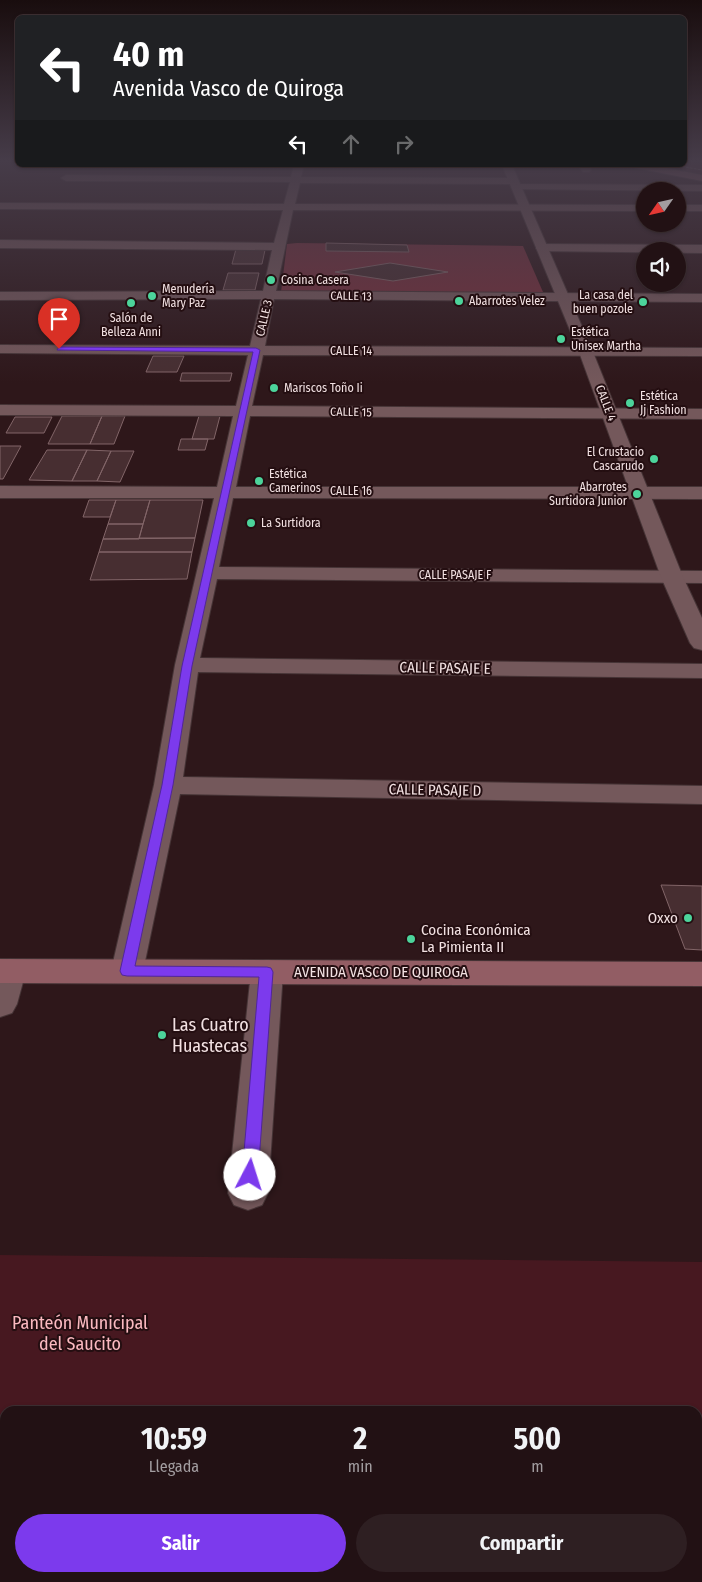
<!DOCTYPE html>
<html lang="es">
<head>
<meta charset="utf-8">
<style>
  :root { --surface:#221114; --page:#2e1f22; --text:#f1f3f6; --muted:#a29da0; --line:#3f3134; --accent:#7c3aed }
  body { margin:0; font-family:"Fira Sans Condensed",sans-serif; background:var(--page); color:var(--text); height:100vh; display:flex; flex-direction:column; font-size:19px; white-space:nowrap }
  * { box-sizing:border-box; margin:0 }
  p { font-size:16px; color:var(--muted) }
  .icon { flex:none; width:28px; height:28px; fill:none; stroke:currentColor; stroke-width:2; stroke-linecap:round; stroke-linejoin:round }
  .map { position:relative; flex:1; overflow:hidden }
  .panel { position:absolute; left:0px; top:1406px; width:702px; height:176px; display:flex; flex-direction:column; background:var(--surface); border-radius:15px 15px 0 0; box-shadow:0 1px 4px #0004,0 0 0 1px var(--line) }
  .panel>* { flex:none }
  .banner { position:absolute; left:15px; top:15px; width:672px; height:152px; border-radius:8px; box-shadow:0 1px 4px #0004,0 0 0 1px var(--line); background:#202124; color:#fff; overflow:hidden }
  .needle { width:32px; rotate:236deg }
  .controls { position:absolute; left:636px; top:182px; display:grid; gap:10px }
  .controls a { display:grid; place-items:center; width:50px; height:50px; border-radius:50%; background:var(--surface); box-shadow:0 1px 4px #0004,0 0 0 1px var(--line); font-size:25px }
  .pin { position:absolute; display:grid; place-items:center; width:42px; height:42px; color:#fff; margin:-51px -21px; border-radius:50% 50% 50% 0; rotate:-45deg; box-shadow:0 0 5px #0007 }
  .pin .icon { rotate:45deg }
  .me { position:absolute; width:55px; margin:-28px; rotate:5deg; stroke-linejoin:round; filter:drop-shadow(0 0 4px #0008) }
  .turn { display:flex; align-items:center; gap:18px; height:105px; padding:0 15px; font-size:22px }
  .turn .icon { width:65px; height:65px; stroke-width:2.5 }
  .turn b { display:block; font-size:35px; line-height:42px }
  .lanes { display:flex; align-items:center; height:48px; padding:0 15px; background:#0003; justify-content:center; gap:25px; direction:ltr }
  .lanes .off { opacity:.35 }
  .eta { display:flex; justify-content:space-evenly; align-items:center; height:85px; text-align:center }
  .eta b { font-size:30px; font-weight:700; line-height:35px }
  .button { display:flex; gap:10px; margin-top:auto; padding:10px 15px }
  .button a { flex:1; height:58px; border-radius:30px; background:var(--accent); color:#fff; font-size:20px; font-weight:700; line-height:58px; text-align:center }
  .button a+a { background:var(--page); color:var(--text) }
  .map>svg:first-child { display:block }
  .green { fill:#471820; fill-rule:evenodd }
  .forest { fill:#752f3b }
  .building { fill:#472e31; stroke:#826568 }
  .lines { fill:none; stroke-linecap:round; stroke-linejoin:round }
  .minor-casing { stroke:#463436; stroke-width:2 }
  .tertiary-casing { stroke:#463436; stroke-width:2 }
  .secondary-casing { stroke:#463436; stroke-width:2 }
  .minor { fill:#74585b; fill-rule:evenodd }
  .tertiary { fill:#74585b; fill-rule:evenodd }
  .secondary { fill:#925d64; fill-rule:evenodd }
  .rail { stroke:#a38f91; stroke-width:1; stroke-dasharray:3 1; stroke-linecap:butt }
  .route { fill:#7c3aed; stroke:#51269a }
  .poi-dot { fill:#4cd49b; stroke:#240e11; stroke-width:2 }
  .labels { text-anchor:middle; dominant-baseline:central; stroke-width:4; stroke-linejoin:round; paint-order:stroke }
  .far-poi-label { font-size:12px; fill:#f2e1e2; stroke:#240e11; text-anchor:start }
  .far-street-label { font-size:12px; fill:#f2e1e2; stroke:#240e11 }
  .street-label { font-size:15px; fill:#f2e1e2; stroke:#240e11 }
  .poi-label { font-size:15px; fill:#f2e1e2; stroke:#240e11; text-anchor:end }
  .near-poi-label { font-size:18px; fill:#f2e1e2; stroke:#240e11; text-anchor:start }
  .near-park-label { font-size:18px; fill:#fbb9c0; stroke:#240e11 }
</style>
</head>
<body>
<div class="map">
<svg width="702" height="1582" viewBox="0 0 702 1582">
  <rect width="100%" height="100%" fill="#2e171a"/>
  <path class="green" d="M685 161 702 164V176L641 165H685Z
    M0 1255 702 1262V1582H0ZM5 1411H698V1578H5Z"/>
  <path class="forest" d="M297 243 523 246 543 292H281L287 244Z"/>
  <path class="building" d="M326 243 407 245 409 252 326 251Z
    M236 249 265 250 262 264H232Z
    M390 263 448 272 393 281 335 272Z
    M228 273H259L255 290H223Z
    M153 356H184L177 372H146Z
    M182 373H232L230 381H180Z
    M62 416H102L90 444H48Z
    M102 416H125L114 444H90Z
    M199 416H220L214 439H192Z
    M15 417H52L44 433H6Z
    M181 439H208L205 450H178Z
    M0 446H21L3 479H0Z
    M47 450H87L72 481 29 480Z
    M87 450 111 451 97 481H72Z
    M111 451H134L120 482 97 481Z
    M89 500H116L110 517H83Z
    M116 500H150L143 524H108Z
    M150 500H203L195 538H139Z
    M108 524H143L139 539H103Z
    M195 538 192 552H99L103 539Z
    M99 552H192L187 579 90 580Z
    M661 885 702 886V950L685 949Z"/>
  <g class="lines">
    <defs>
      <path id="minor" d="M294 165H304L301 177 514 178 519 181 514 184 300 183 295 204 645 205V211L293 210 276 291 702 294V302L274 299 265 346 702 348V356L263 355 252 406 702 409V419L250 416 236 487H702V499L233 498 219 567 702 571V583L217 579 200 658 702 664V678L198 672 183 777 702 786V804L180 794 143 971 139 980 127 983 115 980 111 971 154 785 175 665 214 498H0V486L217 487 233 416 0 415V405L236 406 248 355 0 353V345L250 346 261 299 0 300V292L263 291 272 250 0 248V240L274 243 283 210 0 209V203L284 204 290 182 66 181 61 178 66 175 291 177Z
        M578 165H588L591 170 589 172H583Z
        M517 184 702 185V191L513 189 512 187Z
        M678 205H702V211H678Z
        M542 244 702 245V253L538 251 536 248 538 245Z
        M10 959 22 962 26 971 17 1004 12 1013 0 1017V962Z
        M267 960 279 963 283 972 268 1193 262 1205 248 1210 234 1205 228 1193 251 972 255 963Z"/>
      <path id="tertiary" d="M502 165H512L593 352 683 577 702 618V650L694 648 690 643 661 577 579 352Z"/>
      <path id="secondary" d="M631 165H651L702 175V181L636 168Z
        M0 959 702 962V986L0 983Z"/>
    </defs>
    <use href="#minor" class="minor-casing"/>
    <use href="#tertiary" class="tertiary-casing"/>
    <use href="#secondary" class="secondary-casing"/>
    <use href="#minor" class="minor"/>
    <use href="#tertiary" class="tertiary"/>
    <use href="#secondary" class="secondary"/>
    <path class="rail" d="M674 165 702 170"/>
  </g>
  <linearGradient id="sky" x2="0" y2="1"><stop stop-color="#190d0e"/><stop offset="0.42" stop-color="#463c49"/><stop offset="1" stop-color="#463c49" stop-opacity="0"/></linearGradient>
  <rect width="702" height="383" fill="url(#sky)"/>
  <path class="route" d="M59 347 256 348 260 350 192 666 173 785 135 966 267 967 271 968 273 972 258 1175 256 1180 250 1182 244 1180 242 1175 259 977 127 976 122 975 120 971 162 785 182 666 253 352 57 350Z"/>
  <g class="poi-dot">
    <circle cx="271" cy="280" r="5"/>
    <circle cx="152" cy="296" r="5"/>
    <circle cx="459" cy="301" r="5"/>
    <circle cx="643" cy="302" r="5"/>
    <circle cx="131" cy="303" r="5"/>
    <circle cx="561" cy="339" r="5"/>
    <circle cx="274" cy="388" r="5"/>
    <circle cx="630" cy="403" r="5"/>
    <circle cx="654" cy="459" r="5"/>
    <circle cx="259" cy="481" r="5"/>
    <circle cx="637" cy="494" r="5"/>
    <circle cx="251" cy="523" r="5"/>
    <circle cx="688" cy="918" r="5"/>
    <circle cx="411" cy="939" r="5"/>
    <circle cx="162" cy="1035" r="5"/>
  </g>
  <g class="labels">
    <g class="far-poi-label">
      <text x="281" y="280">Cosina Casera</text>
      <text x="162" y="289">Menudería<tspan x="162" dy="14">Mary Paz</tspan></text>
      <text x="633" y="295" text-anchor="end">La casa del<tspan x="633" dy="14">buen pozole</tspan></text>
      <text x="469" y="301">Abarrotes Velez</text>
      <text x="131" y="318" text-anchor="middle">Salón de<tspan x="131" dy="14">Belleza Anni</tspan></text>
      <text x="571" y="332">Estética<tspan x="571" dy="14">Unisex Martha</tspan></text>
      <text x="284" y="388">Mariscos Toño Ii</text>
      <text x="640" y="396">Estética<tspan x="640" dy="14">Jj Fashion</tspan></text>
      <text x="644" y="452" text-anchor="end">El Crustacio<tspan x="644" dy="14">Cascarudo</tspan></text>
      <text x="269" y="474">Estética<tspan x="269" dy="14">Camerinos</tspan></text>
      <text x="627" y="487" text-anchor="end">Abarrotes<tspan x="627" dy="14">Surtidora Junior</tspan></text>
      <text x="261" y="523">La Surtidora</text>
    </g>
    <g class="far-street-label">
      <text transform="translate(351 296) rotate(1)">CALLE 13</text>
      <text transform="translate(264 318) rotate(-77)">CALLE 3</text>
      <text x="351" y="351">CALLE 14</text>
      <text transform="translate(606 403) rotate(69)">CALLE 4</text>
      <text transform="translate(351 412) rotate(1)">CALLE 15</text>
      <text x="351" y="491">CALLE 16</text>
      <text x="455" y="575">CALLE PASAJE F</text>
    </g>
    <g class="street-label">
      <text transform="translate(445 668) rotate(1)">CALLE PASAJE E</text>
      <text transform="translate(435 790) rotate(1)">CALLE PASAJE D</text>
      <text x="381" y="972">AVENIDA VASCO DE QUIROGA</text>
    </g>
    <g class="poi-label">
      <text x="678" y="918">Oxxo</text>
      <text x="421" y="930" text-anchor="start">Cocina Económica<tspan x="421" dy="17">La Pimienta II</tspan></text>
    </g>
    <g class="near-poi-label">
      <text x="172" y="1025">Las Cuatro<tspan x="172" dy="21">Huastecas</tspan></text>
    </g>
    <g class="near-park-label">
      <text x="80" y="1323">Panteón Municipal<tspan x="80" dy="21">del Saucito</tspan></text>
    </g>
  </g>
</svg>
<div class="controls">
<a><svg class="needle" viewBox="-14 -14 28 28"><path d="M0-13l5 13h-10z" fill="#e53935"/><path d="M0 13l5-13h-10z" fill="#a29da0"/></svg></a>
<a><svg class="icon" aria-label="sound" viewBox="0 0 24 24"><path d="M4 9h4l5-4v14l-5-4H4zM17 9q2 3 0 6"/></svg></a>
</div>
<div class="pin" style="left:59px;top:349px;background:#d93025"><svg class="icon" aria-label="arrive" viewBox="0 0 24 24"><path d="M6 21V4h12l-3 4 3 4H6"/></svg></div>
<svg class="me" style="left:250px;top:1175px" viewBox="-20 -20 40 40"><circle r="19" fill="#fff"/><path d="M0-13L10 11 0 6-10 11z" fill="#7c3aed"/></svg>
<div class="banner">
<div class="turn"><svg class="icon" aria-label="left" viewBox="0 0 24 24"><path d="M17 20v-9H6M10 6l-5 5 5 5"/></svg><div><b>40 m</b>Avenida Vasco de Quiroga</div></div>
<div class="lanes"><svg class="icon" aria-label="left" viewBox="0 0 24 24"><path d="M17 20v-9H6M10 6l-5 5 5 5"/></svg><svg class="icon off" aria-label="ahead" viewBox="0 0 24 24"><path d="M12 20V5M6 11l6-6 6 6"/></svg><svg class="icon off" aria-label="right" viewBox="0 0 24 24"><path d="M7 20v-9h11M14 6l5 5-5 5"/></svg></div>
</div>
<section class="panel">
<div class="eta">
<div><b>10:59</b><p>Llegada</p></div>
<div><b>2</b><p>min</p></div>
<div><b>500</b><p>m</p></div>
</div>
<div class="button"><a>Salir</a><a>Compartir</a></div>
</section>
</div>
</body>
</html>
